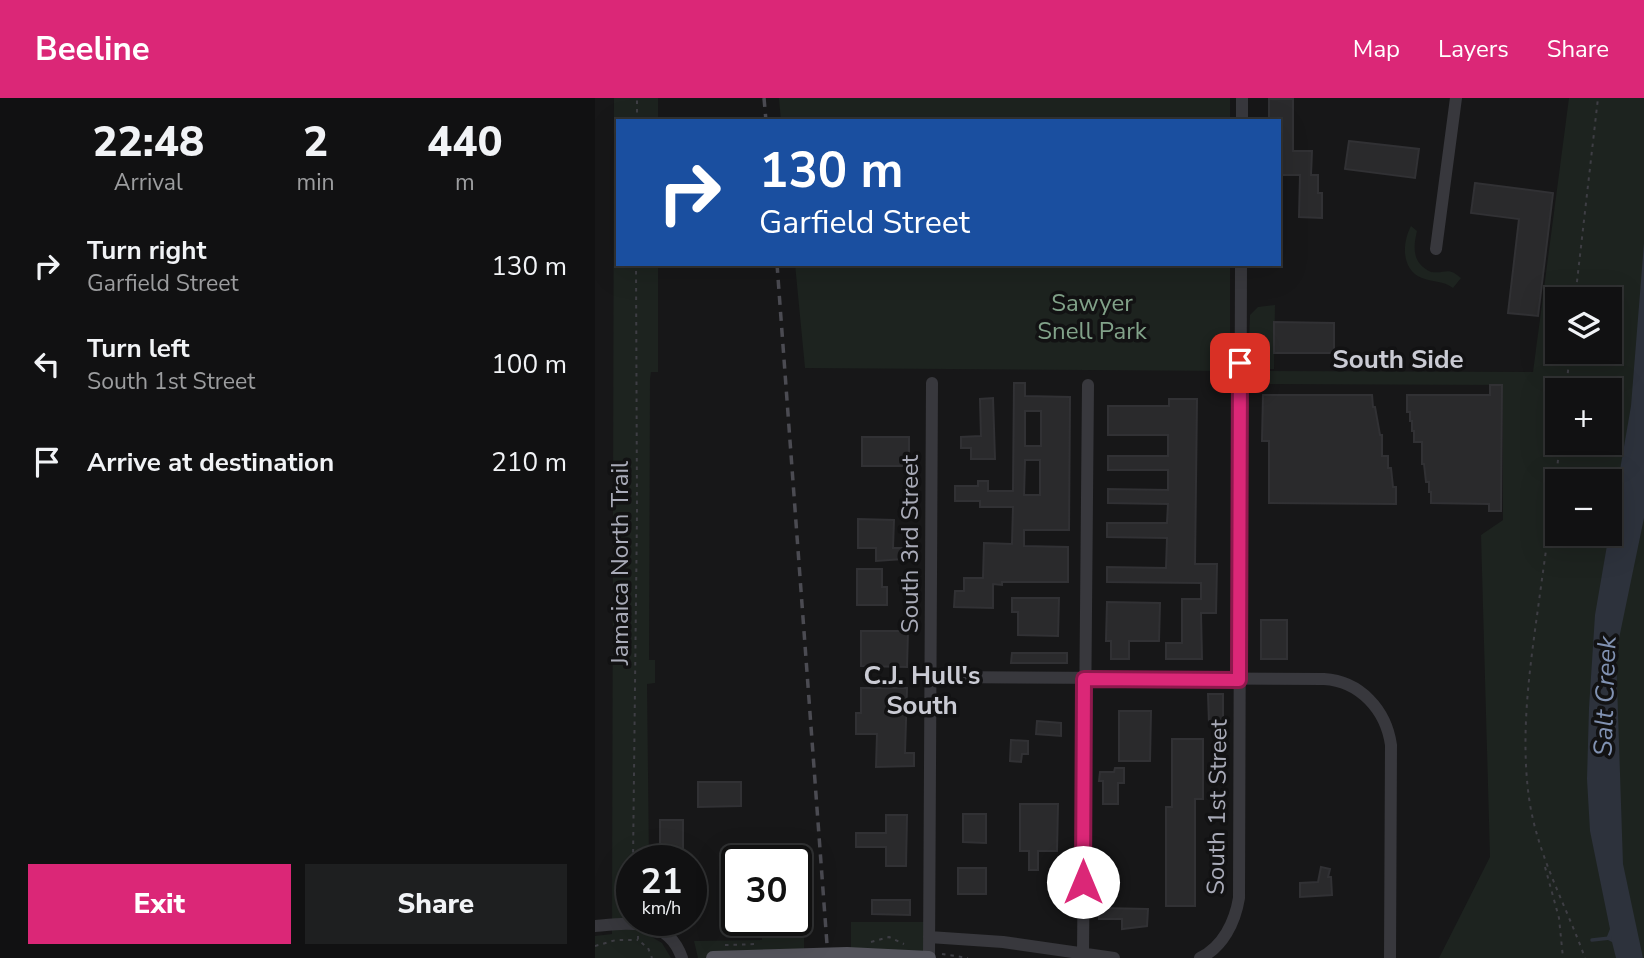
<!DOCTYPE html>
<html lang="en">
<head>
<meta charset="utf-8">
<style>
  :root { --surface:#111112; --page:#1e1f20; --text:#f1f3f6; --muted:#9c9d9f; --line:#303132; --accent:#db2777 }
  body { margin:0; font-family:"Nunito Sans",sans-serif; background:var(--page); color:var(--text); height:100vh; display:flex; flex-direction:column; font-size:26px; white-space:nowrap }
  * { box-sizing:border-box; margin:0 }
  p { font-size:23px; color:var(--muted) }
  .icon { flex:none; width:38px; height:38px; fill:none; stroke:currentColor; stroke-width:2; stroke-linecap:round; stroke-linejoin:round }
  .map { position:relative; flex:1; overflow:hidden }
  .sheet { display:flex; flex-direction:column; background:var(--surface); width:595px }
  .sheet>* { flex:none }
  .banner { position:absolute; left:21px; top:21px; width:665px; height:147px; border-radius:0px; box-shadow:0 7px 28px #0002,0 0 0 2px var(--line); background:#1a4fa0; color:#fff; overflow:hidden }
  .controls { position:absolute; left:950px; top:189px; display:grid; gap:14px }
  .controls a { display:grid; place-items:center; width:77px; height:77px; border-radius:0px; background:var(--surface); box-shadow:0 7px 28px #0002,0 0 0 2px var(--line); font-size:35px }
  .speed { position:absolute; left:21px; top:747px; display:flex; gap:14px; font-size:35px; font-weight:700; text-align:center }
  .speed>* { display:grid; place-content:center; width:91px; height:91px; border-radius:50%; background:var(--surface); box-shadow:0 7px 28px #0002,0 0 0 2px var(--line); line-height:1 }
  .speed small { font-size:18px; font-weight:400 }
  .speed .limit { border:4px solid #111; border-radius:10px; background:#fff; color:#111 }
  .pin { position:absolute; display:grid; place-items:center; width:60px; height:60px; color:#fff; margin:-30px; border-radius:14px; box-shadow:0 4px 10px #0006 }
  .me { position:absolute; width:77px; margin:-38px; rotate:0deg; stroke-linejoin:round; filter:drop-shadow(0 0 5px #0008) }
  .turn { display:flex; align-items:center; gap:24px; height:147px; padding:0 28px; font-size:32px }
  .turn .icon { width:91px; height:91px; stroke-width:2.5 }
  .turn b { display:block; font-size:49px; line-height:60px }
  .eta { display:flex; justify-content:space-evenly; align-items:center; height:119px; text-align:center }
  .eta b { font-size:42px; font-weight:800; line-height:49px }
  .cta { display:flex; gap:14px; margin-top:auto; padding:14px 28px }
  .cta a { flex:1; height:80px; border-radius:0px; background:var(--accent); color:#fff; font-size:28px; font-weight:800; line-height:80px; text-align:center }
  .cta a+a { background:var(--page); color:var(--text) }
  ul { padding:0; list-style:none }
  li { display:flex; align-items:center; gap:21px; height:98px; padding:0 28px }
  li div { flex:1 }
  li b { display:block; font-size:26px }
  li em { font-style:normal }
  header { display:flex; align-items:center; gap:42px; box-sizing:border-box; height:98px; padding:0 35px; background:var(--accent); color:#fff }
  header strong { font-size:33px }
  nav { display:flex; gap:38px; margin-inline-start:auto; font-size:24px }
  main { display:flex; flex:1; min-height:0 }
  .map>svg:first-child { display:block }
  .green { fill:#1d231f; fill-rule:evenodd }
  .water { fill:#2d323c }
  .lines { fill:none; stroke-linecap:round; stroke-linejoin:round }
  .stream { stroke:#2d323c; stroke-width:3.5 }
  .building { fill:#2a2a2c; stroke:#313134; stroke-width:2; fill-rule:evenodd }
  .path { stroke:#3e3e44; stroke-width:2; stroke-dasharray:3.5 5; stroke-linecap:butt }
  .minor { stroke:#38383d; stroke-width:12 }
  .rail { stroke:#4b4b52; stroke-width:3.5; stroke-dasharray:9 7; stroke-linecap:butt }
  .major-bridge { stroke:#54545c; stroke-width:14 }
  .route-casing { stroke:#8e194d; stroke-width:18 }
  .route { stroke:#db2777; stroke-width:12 }
  .labels { text-anchor:middle; dominant-baseline:central; stroke-width:7; stroke-linejoin:round; paint-order:stroke }
  .park-label { font-size:24px; fill:#81a289; stroke:#121213 }
  .street-label { font-size:24px; fill:#a9abb8; stroke:#121213 }
  .neighbourhood-label { font-size:26px; font-weight:bold; fill:#cacbd4; stroke:#121213 }
  .water-label { font-size:26px; font-style:italic; fill:#8192b2; stroke:#121213 }
</style>
</head>
<body>
<header>
<strong>Beeline</strong>
<nav><a>Map</a><a>Layers</a><a>Share</a></nav>
</header>
<main>
<section class="sheet">
<div class="eta">
<div><b>22:48</b><p>Arrival</p></div>
<div><b>2</b><p>min</p></div>
<div><b>440</b><p>m</p></div>
</div>
<ul>
<li><svg class="icon" aria-label="right" viewBox="0 0 24 24"><path d="M7 20v-9h11M14 6l5 5-5 5"/></svg><div><b>Turn right</b><p>Garfield Street</p></div><em>130 m</em></li>
<li><svg class="icon" aria-label="left" viewBox="0 0 24 24"><path d="M17 20v-9H6M10 6l-5 5 5 5"/></svg><div><b>Turn left</b><p>South 1st Street</p></div><em>100 m</em></li>
<li><svg class="icon" aria-label="arrive" viewBox="0 0 24 24"><path d="M6 21V4h12l-3 4 3 4H6"/></svg><div><b>Arrive at destination</b></div><em>210 m</em></li>
</ul>
<div class="cta"><a>Exit</a><a>Share</a></div>
</section>
<div class="map">
<svg width="1049" height="860" viewBox="0 0 1049 860">
  <rect width="100%" height="100%" fill="#171718"/>
  <path class="green" d="M19 0H63V23H23V166H63V274H56L55 281 54 562H60V585L52 586 54 763H37V822L54 823 55 838 67 845 76 860H0V838L17 836Z
    M184 0H635V23H186Z
    M974 0H1049V860H844L895 759 886 437 908 422V287L660 286 661 273 938 274ZM962 201H1015V254H962ZM962 292H1015V345H962ZM962 383H1015V436H962Z
    M816 128 822 133C818 150 817 165 836 174 852 176 852 168 866 180L858 190C847 182 840 185 827 180 806 172 807 145 816 128Z
    M200 166H635V273L210 270Z
    M680 207 679 271H653L655 217 663 209Z
    M167 823H209V860H103L99 843 167 842Z
    M256 824H334V860H256Z"/>
  <path class="water" d="M1049 145V420L1021 555 1028 766 1048 860H1021L1017 844 1011 841 1015 831 995 733 992 681 994 610 1000 517 1036 308Z"/>
  <g class="lines">
    <path class="stream" d="M997 842 1015 840"/>
  </g>
  <path class="building" d="M674 1H698V53H717L716 77H723V95H727V120L704 119 705 77H684V23H674Z
    M754 43 824 51 820 80 750 71Z
    M880 85 958 95 943 218 913 215 924 121 876 115Z
    M679 224 739 225V255H679Z
    M419 285H430V298L475 299 474 432H429V448L473 449V484H407V487L398 486V510L359 509 360 493H369V480H388L389 445 417 446 418 409H385V403H360V388H383V383H393V393H418ZM430 313H446V348H430ZM430 362H445V397H429Z
    M895 287H907L906 413H894V406L836 405V394H834V384H831L829 366H827V344H819V333H817V323H815V314H812V297H895Z
    M668 297H777L778 309H780L785 337H787V358H793V370H796L798 389H801V406L674 405V343H667Z
    M398 300 400 361H376V350H366V339L386 338 385 301Z
    M574 301H602L600 466H622L621 515H606L607 561H571V545H587V501H606V485L512 484V469L571 470 572 440 512 439V425H572L573 406 513 405V391L573 392V372H513V358H573V337H513V308H574Z
    M267 339H314V368H267Z
    M263 421 299 422 298 450H308V461L281 463V450H263Z
    M262 471H287V489H292V507H262Z
    M417 500H464L463 538 423 537V514H417Z
    M512 504 565 505 564 543H534V561H516V543H511Z
    M666 522H692V561H666Z
    M266 533H313L312 569 266 568Z
    M417 555H472V565H416Z
    M266 590H312L310 655H319V668L281 669 282 636H261V615H266Z
    M613 596H628V625H614Z
    M524 613H556L555 663H524Z
    M442 623 466 625V638L441 636Z
    M577 641H608V701H600V808H571V709H577Z
    M416 642 433 643V656H427L426 664 415 663Z
    M520 670H529V685H523V706H508V683H504L505 674H519Z
    M103 684H146V708L103 709Z
    M425 706H463L462 753H443V772H434V753H425Z
    M368 716H391V745L368 744Z
    M291 717H312L311 768H291V749H261V735H291Z
    M65 722H88V758L65 757Z
    M726 769 735 771 733 779H736L737 797 705 799V785L723 784Z
    M363 770H391V796H363Z
    M277 802H315V817L277 816Z
    M504 810 553 811 552 828 527 831V821H504Z"/>
  <g class="lines">
    <path class="path" d="M42 23V0
      M980 201 1003 0
      M971 292 975 254
      M965 345C959 398 951 451 944 503 935 569 925 634 934 700 942 757 971 807 990 860
      M38 763 42 414 41 166
      M950 769 964 820 968 860
      M43 838V842L53 850 57 860
      M276 844 294 839 309 846
      M130 847 163 846
      M0 848 21 842H43
      M347 856 373 860"/>
    <path class="minor" d="M647 23V0
      M841 151 861 0
      M335 579 729 581C765 583 791 612 796 647L795 860
      M0 828C35 825 73 819 87 860
      M334 839 408 844 519 860
      M488 855 493 287
      M334 860 337 285
      M605 860C628 849 640 824 644 800L646 166"/>
    <path class="rail" d="M169 0 171 23
      M182 166 233 860"/>
    <path class="major-bridge" d="M118 860 252 856 334 860"/>
  </g>
  <g class="lines">
    <defs>
      <path id="route" d="M488 784 489 581 644 582 645 265"/>
    </defs>
    <use href="#route" class="route-casing"/>
    <use href="#route" class="route"/>
  </g>
  <g class="labels">
    <g class="park-label">
      <text x="497" y="205">Sawyer<tspan x="497" dy="28">Snell Park</tspan></text>
    </g>
    <g class="street-label">
      <text transform="translate(315 446) rotate(-90)">South 3rd Street</text>
      <text transform="translate(25 465) rotate(-90)">Jamaica North Trail</text>
      <text transform="translate(622 709) rotate(-89)">South 1st Street</text>
    </g>
    <g class="neighbourhood-label">
      <text x="803" y="261">South Side</text>
      <text x="327" y="577">C.J. Hull's<tspan x="327" dy="30">South</tspan></text>
    </g>
    <g class="water-label">
      <text transform="translate(1010 598) rotate(-88)">Salt Creek</text>
    </g>
  </g>
</svg>
<div class="controls">
<a><svg class="icon" aria-label="layers" viewBox="0 0 24 24"><path d="M12 4l9 5-9 5-9-5zM3 14l9 5 9-5"/></svg></a>
<a>+</a>
<a>−</a>
</div>
<div class="speed"><div>21<small>km/h</small></div><div class="limit">30</div></div>
<div class="pin" style="left:645px;top:265px;background:#d93025"><svg class="icon" aria-label="arrive" viewBox="0 0 24 24"><path d="M6 21V4h12l-3 4 3 4H6"/></svg></div>
<svg class="me" style="left:488px;top:784px" viewBox="-20 -20 40 40"><circle r="19" fill="#fff"/><path d="M0-13L10 11 0 6-10 11z" fill="#db2777"/></svg>
<div class="banner">
<div class="turn"><svg class="icon" aria-label="right" viewBox="0 0 24 24"><path d="M7 20v-9h11M14 6l5 5-5 5"/></svg><div><b>130 m</b>Garfield Street</div></div>
</div>
</div>
</main>
</body>
</html>
